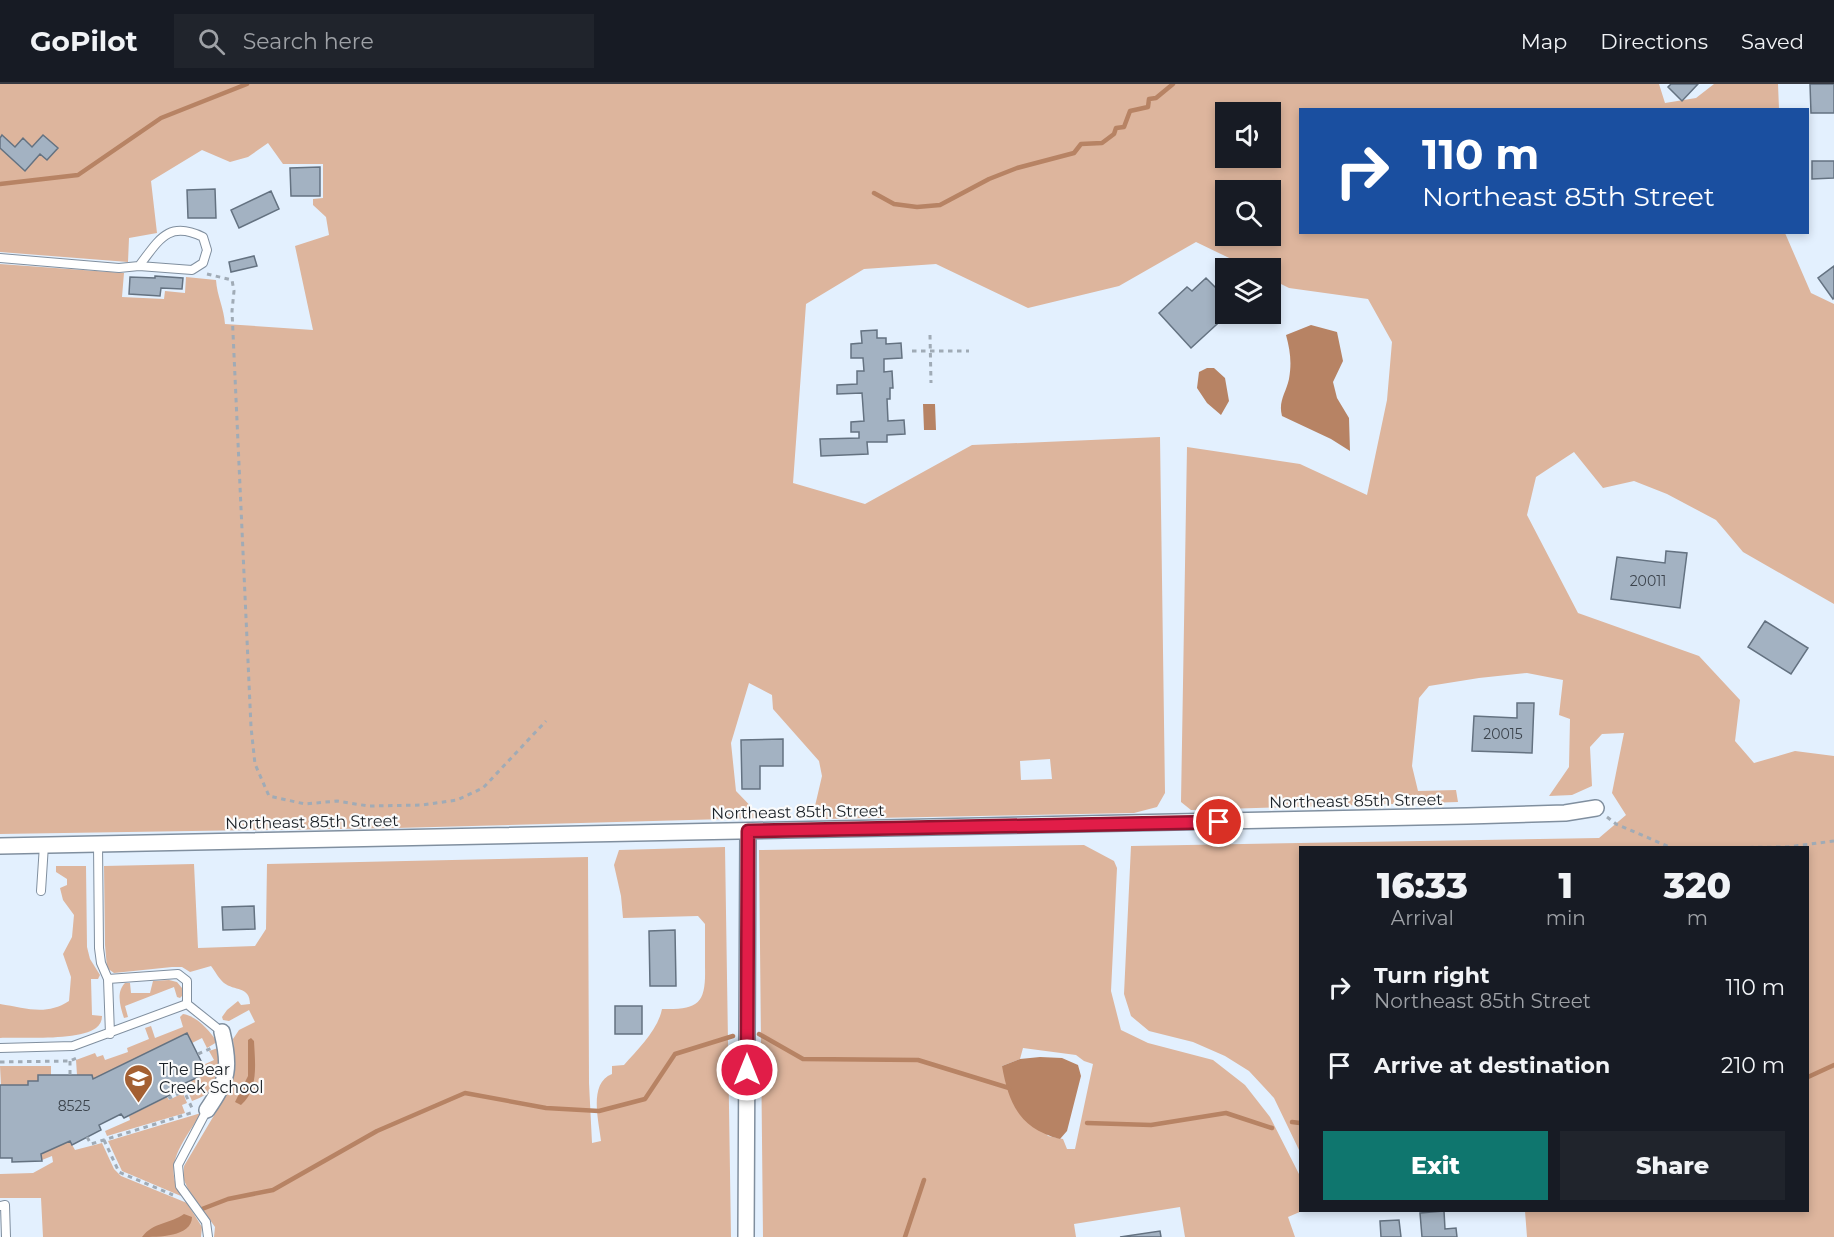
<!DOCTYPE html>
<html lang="en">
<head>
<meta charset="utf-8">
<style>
  :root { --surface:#171b24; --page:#20242c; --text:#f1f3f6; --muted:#9ea1a6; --line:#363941; --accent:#0f766e }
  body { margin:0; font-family:Montserrat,sans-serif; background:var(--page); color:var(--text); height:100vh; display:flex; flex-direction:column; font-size:22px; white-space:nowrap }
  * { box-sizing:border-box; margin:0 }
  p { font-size:20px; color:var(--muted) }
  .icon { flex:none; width:33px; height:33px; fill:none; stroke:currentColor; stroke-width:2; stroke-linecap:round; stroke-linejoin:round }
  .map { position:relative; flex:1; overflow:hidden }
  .drawer { position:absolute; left:1299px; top:762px; width:510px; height:366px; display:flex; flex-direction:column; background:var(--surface); border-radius:0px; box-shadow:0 3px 9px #0003 }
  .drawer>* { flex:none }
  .top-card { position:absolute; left:1299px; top:24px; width:510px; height:126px; border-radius:0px; box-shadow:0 3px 9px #0003; background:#1a4fa0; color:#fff; overflow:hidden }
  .controls { position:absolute; left:1215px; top:18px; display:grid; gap:12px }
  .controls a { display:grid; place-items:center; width:66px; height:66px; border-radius:0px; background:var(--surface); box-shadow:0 3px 9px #0003; font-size:30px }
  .pin { position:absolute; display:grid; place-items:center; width:51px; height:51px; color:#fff; margin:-26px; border:3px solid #fff; border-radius:50%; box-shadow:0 2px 6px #0007 }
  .me { position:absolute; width:66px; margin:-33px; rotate:0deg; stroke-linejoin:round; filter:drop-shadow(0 0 4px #0008) }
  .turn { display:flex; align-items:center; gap:21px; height:126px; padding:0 24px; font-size:27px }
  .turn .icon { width:78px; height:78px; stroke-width:2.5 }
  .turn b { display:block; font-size:42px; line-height:51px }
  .eta { display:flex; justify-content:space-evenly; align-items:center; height:102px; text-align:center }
  .eta b { font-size:36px; font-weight:800; line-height:42px }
  .cta { display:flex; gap:12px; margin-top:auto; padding:12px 24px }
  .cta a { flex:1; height:69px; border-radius:0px; background:var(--accent); color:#fff; font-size:24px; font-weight:800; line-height:69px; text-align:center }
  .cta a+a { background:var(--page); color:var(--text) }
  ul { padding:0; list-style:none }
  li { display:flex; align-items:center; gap:18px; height:78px; padding:0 24px }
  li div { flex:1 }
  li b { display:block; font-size:22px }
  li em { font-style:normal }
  header { display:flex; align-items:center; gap:36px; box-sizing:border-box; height:84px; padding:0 30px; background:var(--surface); border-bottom:2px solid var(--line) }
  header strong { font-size:28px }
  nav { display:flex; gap:33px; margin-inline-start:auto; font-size:21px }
  .search { width:420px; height:54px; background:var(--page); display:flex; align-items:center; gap:15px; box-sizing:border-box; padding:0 21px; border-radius:0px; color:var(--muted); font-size:22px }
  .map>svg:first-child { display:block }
  .green { fill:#ddb59d; fill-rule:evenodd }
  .water { fill:#b78364 }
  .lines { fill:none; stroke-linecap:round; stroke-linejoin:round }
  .stream { stroke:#b78364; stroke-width:4.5 }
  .building { fill:#a3b2c2; stroke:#647281; stroke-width:1.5 }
  .lane-casing { stroke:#808f9f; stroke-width:10 }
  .street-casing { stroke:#808f9f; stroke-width:18 }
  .path { stroke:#a0abb6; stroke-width:3; stroke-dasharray:4.5 4.5; stroke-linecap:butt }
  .lane { stroke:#fff; stroke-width:8 }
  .street { stroke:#fff; stroke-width:15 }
  .route-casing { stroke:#92132f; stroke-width:15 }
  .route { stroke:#e11d48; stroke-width:10 }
  .labels { text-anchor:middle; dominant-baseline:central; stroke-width:4.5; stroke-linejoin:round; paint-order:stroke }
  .number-label { font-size:14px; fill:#3c444d }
  .street-label { font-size:16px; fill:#1a2026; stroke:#fbfbfb }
  .poi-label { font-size:16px; fill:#1a2026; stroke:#fbfbfb; text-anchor:start }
</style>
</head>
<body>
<header>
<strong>GoPilot</strong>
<div class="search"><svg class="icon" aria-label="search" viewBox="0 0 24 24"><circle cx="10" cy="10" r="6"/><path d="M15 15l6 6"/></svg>Search here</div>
<nav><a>Map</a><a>Directions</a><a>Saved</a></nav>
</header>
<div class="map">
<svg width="1834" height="1153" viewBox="0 0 1834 1153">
  <rect width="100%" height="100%" fill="#e3f0fe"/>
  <path class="green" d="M0 0H1659L1665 19 1696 14 1714 0H1778L1779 25 1300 26V148L1785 149 1811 209 1834 220V520L1743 468 1716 436 1667 410 1634 397 1603 404 1574 368 1536 393 1527 431 1578 529 1699 572 1740 616 1735 657 1754 679 1795 667 1834 672V1153H1527L1525 1127 1808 1126V764H1300V1068L1274 1014 1249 987 1225 972 1193 958 1149 947 1131 932 1124 910 1131 762 1599 754 1626 731 1612 709 1624 649 1602 650 1590 663 1592 702 1572 711 1549 712 1569 683 1570 635 1559 631 1563 596 1527 589 1479 594 1429 602 1419 614 1412 682 1418 707 1456 706 1458 718 1191 726 1181 718 1187 363 1300 380 1367 411 1387 316 1392 258 1368 215 1289 204 1271 195 1270 184H1250L1196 158 1119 202 1028 224 936 180 864 185 806 220 793 399 865 420 972 361 1160 353 1165 709 1157 723 1134 729 823 735 815 722 822 692 819 677 773 625 772 611 749 599 731 659 736 707 762 734 396 744 0 750V180L124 189 122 213 164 215 165 207 185 209 186 193 216 196C217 212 224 224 225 240L313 246 295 162 329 151 326 133 313 121V115L323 114V80H283L268 59 248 73 230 78 202 66 151 97 157 149 129 154 128 178 0 168ZM1226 28H1270V74H1226ZM1226 106H1270V152H1226ZM1050 675 1052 695 1021 696 1020 677Z
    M1084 761 1114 777 1117 784 1111 907 1121 946 1148 959 1213 976 1245 1001 1270 1033 1300 1092V1126L1302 1127 1288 1133 1295 1153H1185L1180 1123 1074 1140 1076 1153H763L759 766ZM1023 964 1076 971 1084 977 1093 980 1075 1065H1067L1063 1055 1048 1052 1002 982 1020 975Z
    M725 763 731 1153H214L215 1143 188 1105 183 1094 184 1082 232 1001 235 981 233 955 239 946 255 938 249 926 229 937 223 936 222 933 227 926 238 917 241 921 250 920C250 902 234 907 224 899 219 895 215 887 211 882L190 888 182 883H172L114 889 107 884 105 861 104 782 194 780 198 864 255 862 266 845 267 780 588 773 589 999 592 1059 601 1057C599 1038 588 999 612 990V982L624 981C638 965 658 946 662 925 699 926 706 919 705 883 705 868 705 854 705 840L698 832 623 834 621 812 614 781 619 766Z
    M56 782H86L87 863 90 875 100 891 98 895H91L92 931 102 932C102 937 100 941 96 944 79 957 23 953 0 954V920C26 924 46 932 69 917L71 893 63 870 72 853 74 831 63 816 60 804 67 801V795L56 788Z
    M169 896 177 898 182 904V912L180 914 177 913 174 903 125 922 128 933 124 934C120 922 116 908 125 899H130L131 909H150L153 897Z
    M183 930C197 932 210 947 217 958L207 964 202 954 192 959 187 949 93 995 77 991 76 976 95 969 97 973 103 971 105 976 128 968 127 964 149 955 145 944 151 942 155 954 183 943 180 933Z
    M218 964C221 991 221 1007 192 1017L187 1005 193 1002 191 997 207 990 203 981 214 976 209 967Z
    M0 982H51V991H38V997H28V1001H1Z
    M183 1009 187 1019 182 1021 185 1029 107 1052 105 1047 130 1036 129 1032 167 1013 169 1016Z
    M201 1029C184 1058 162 1079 181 1112L122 1087 108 1057Z
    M70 1057 75 1066 102 1059 114 1085 121 1092 187 1119 202 1143 201 1153H43L41 1114H0V1090L33 1089 53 1078 52 1072 42 1076 41 1070Z"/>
  <path class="water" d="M1311 241 1337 248 1343 277 1333 298 1337 314 1349 334 1350 367 1331 355 1282 332C1278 317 1286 309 1289 295 1292 278 1290 266 1286 251Z
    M1207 284H1214L1225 294 1229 317 1221 331 1207 319 1197 304 1199 288Z
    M923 320H935L936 346H924Z
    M251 954 254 957C255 978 259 1006 241 1021L235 1018 248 992V956Z
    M1040 973 1062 974 1078 981 1081 992 1067 1047 1060 1055C1019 1044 1009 1020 1002 982L1020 975Z
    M184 1130 192 1133C192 1153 158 1153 142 1153 153 1138 170 1140 184 1130Z"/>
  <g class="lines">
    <path class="stream" d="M0 100 78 91 161 34 247 0
      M874 109 894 120 917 123 940 121 989 95 1017 84 1074 69 1081 60 1102 59 1114 50 1116 44 1124 43 1130 27 1148 23 1149 15 1156 14 1173 0
      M759 950 803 975 918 976 1009 1004
      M1808 993 1834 981
      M1292 1038 1300 1039
      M1087 1039 1151 1041 1226 1029 1272 1044
      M202 1125 228 1115 273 1106 377 1047 465 1009 546 1024 599 1027 645 1015 675 970 733 952
      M905 1153 924 1096"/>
  </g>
  <path class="building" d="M1671 0H1698L1682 17 1668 3Z
    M1810 0H1834V29H1811Z
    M2 51 15 63 23 54 32 63 43 51 58 64 47 76 40 70 25 87 0 64V54Z
    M1812 77H1834V94L1812 95Z
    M320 83V112H291L290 84Z
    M215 105 216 134H188L187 106Z
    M271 107 279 125 239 144 231 126Z
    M254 172 257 182 231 188 229 178Z
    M1834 182V214L1833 215 1818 194Z
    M155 192 183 194 182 205 161 204 160 212 129 210 130 193 155 194Z
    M1225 193 1226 214 1223 216 1226 218V230H1228L1191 264 1159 229 1187 203 1192 207 1206 194 1215 203Z
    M877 246V254H886V260L901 259 902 274 884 275V288L892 287 893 304H890V315H887L888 337 904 336 905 350 887 351V358H867L868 370 821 372 820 355 859 354V348H851V338L864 337 862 309 837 310V301L857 300V287H864L863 274H851V260L862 259 861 247Z
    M1666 467 1687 469 1680 524 1611 515 1617 473 1665 479Z
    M1765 537 1808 564 1791 590 1748 563Z
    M1517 619H1534L1532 669 1472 667 1474 632 1517 634Z
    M783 655V682H760V705H742L741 656Z
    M254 822 255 845 223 846 222 823Z
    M675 846 676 902H650L649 847Z
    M615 922H642V950H615Z
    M187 949 207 989 175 1004 176 1008 124 1034 121 1030 99 1041 101 1046 72 1061 70 1057 41 1070 42 1077 12 1078V1074H0V1001H28V997H38V991H92L93 995Z
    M1444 1127 1445 1145 1456 1144 1457 1153H1422L1420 1129Z
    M1399 1136 1401 1153H1381L1380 1137Z
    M1160 1147 1161 1153H1120Z"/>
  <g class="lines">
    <defs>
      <path id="lane" d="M0 174 119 184 139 182 192 186 203 179 207 166 203 153C168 136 159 156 139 182
        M98 760 99 864 101 879 108 895
        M41 807 44 761
        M110 950 108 895 178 890 187 897V920
        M0 964 73 962 187 920 222 948
        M207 1026 178 1081 180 1102 206 1138 208 1153
        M0 1122 5 1121 6 1153"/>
      <path id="street" d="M0 762 1467 732 1565 729 1596 724
        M207 1026C228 995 231 985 222 948
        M746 1153 748 747"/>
    </defs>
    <use href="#lane" class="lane-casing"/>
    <use href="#street" class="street-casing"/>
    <path class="path" d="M207 190 232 196 234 207 232 227 251 643 255 680 269 712 305 720 337 717 368 722 422 721 457 716 483 704 546 637
      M930 251 931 299
      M912 267H969
      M1607 733 1616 740 1672 764
      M1695 764 1787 763 1834 757
      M198 970 212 964
      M70 977V991
      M0 978 70 977 79 973
      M189 998 190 1001 183 1005 192 1024
      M169 1012 170 1014 184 1007
      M87 1053 91 1060 194 1028
      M104 1056 119 1088 173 1111"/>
    <use href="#lane" class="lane"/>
    <use href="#street" class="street"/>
  </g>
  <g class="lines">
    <defs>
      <path id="route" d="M747 986 748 747 1219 738"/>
    </defs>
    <use href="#route" class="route-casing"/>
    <use href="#route" class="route"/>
  </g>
  <defs>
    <symbol id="school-pin" viewBox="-11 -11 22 30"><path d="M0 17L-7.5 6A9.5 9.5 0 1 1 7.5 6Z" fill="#a46032" stroke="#fbfbfb"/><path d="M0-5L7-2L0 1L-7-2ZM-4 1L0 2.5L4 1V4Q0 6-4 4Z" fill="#fff"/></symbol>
  </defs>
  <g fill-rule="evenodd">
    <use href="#school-pin" x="122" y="978" width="33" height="45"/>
  </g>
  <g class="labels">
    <g class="number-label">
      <text x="1648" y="497">20011</text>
      <text x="1503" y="650">20015</text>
      <text x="74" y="1022">8525</text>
    </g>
    <g class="street-label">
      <text transform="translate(1356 717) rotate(-1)">Northeast 85th Street</text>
      <text transform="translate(798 728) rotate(-1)">Northeast 85th Street</text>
      <text transform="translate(312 738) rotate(-1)">Northeast 85th Street</text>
    </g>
    <g class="poi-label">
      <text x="159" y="985">The Bear<tspan x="159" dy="18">Creek School</tspan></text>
    </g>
  </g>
</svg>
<div class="controls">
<a><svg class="icon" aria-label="sound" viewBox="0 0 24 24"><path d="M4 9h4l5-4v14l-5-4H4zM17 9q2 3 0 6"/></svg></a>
<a><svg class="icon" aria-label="search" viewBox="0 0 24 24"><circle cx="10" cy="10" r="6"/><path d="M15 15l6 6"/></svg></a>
<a><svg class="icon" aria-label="layers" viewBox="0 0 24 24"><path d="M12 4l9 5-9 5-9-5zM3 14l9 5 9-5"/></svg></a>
</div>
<div class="pin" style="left:1219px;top:738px;background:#d93025"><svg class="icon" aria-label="arrive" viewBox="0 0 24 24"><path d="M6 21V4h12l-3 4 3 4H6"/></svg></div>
<svg class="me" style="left:747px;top:986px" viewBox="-20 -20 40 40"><circle r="17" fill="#e11d48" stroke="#fff" stroke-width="3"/><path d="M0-11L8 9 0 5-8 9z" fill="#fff"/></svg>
<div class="top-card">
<div class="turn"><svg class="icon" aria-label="right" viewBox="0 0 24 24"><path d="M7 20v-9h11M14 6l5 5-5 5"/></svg><div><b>110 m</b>Northeast 85th Street</div></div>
</div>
<section class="drawer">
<div class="eta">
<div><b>16:33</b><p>Arrival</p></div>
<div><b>1</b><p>min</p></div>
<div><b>320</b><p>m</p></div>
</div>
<ul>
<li><svg class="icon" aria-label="right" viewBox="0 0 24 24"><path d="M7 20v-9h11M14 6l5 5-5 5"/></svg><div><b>Turn right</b><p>Northeast 85th Street</p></div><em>110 m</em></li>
<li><svg class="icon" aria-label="arrive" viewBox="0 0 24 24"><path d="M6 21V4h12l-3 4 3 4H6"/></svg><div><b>Arrive at destination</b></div><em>210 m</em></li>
</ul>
<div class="cta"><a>Exit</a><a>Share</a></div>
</section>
</div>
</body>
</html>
